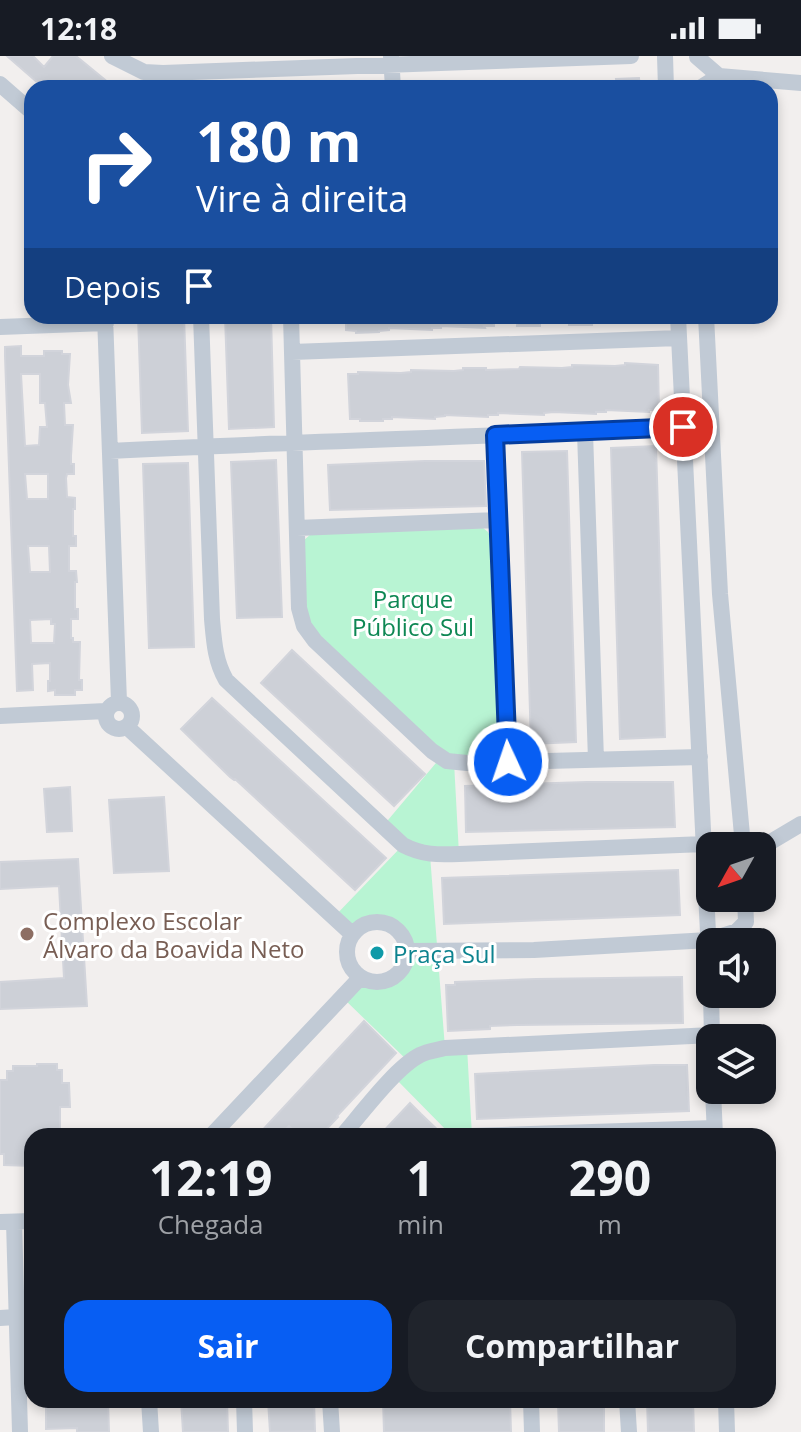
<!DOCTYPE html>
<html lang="pt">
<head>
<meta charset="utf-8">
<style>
  :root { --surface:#171b24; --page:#20242c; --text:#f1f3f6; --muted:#9ea1a6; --accent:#075ef3 }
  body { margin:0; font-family:"Open Sans",sans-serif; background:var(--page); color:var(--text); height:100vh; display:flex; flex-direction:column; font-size:30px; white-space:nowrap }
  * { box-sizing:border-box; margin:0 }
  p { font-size:26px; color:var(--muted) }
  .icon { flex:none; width:44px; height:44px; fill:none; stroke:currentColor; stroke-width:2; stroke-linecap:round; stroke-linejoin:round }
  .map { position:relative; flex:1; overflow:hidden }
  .panel { position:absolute; left:24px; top:1072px; width:752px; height:280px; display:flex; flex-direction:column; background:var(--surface); border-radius:24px; box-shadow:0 4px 12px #0003 }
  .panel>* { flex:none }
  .top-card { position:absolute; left:24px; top:24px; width:754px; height:244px; border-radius:24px; box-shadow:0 4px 12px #0003; background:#1a4fa0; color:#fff; overflow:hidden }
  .needle { width:52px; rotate:230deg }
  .buttons { position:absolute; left:696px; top:776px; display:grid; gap:16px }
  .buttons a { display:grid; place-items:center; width:80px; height:80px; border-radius:16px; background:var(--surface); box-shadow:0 4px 12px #0003; font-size:40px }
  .pin { position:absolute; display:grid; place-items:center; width:68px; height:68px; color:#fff; margin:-34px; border:4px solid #fff; border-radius:50%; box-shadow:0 2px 8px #0007 }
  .me { position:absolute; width:88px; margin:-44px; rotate:357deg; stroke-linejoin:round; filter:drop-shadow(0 0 6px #0008) }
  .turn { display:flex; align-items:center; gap:28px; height:168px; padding:0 40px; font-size:36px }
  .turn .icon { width:104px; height:104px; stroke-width:2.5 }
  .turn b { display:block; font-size:56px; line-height:68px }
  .then { display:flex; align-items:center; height:76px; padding:0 40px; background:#0003; gap:16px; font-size:30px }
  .eta { display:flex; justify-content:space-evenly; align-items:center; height:136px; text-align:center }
  .eta b { font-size:48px; font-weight:700; line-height:56px }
  .primary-button { display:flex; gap:16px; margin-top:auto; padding:16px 40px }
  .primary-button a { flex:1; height:92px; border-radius:24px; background:var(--accent); color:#fff; font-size:32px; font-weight:700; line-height:92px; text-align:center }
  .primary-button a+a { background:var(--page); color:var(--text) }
  .status { display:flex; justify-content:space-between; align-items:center; height:56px; padding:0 40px; background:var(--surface); direction:ltr }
  .status svg { height:22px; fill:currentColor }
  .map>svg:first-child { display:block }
  .green { fill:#b8f4d3 }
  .building { fill:#cdd0d7; stroke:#d2d4db; stroke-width:2; fill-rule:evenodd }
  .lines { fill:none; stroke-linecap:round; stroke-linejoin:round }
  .minor { stroke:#c1cad5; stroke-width:16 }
  .route-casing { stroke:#053d9e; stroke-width:20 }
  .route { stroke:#075ef3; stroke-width:14 }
  .education-dot { fill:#8d6e63; stroke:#fff; stroke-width:3 }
  .culture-dot { fill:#0f9aa8; stroke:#fff; stroke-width:3 }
  .labels { text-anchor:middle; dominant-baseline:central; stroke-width:6; stroke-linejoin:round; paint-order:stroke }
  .park-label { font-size:24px; fill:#0d8753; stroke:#fff }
  .education-label { font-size:24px; fill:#785e54; stroke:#fff; text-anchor:start }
  .culture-label { font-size:24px; fill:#0d838f; stroke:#fff; text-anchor:start }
</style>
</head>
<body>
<div class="status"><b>12:18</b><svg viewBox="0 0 49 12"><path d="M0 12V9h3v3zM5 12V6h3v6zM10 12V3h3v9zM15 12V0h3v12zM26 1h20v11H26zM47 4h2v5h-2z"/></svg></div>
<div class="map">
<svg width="801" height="1376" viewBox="0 0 801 1376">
  <rect width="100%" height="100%" fill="#f2efee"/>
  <path class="green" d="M483 472 488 476 491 483 501 689C492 705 470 704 454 706L459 798 430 799 445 992 467 991 472 1080H452L394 1021 409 1006 342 941 360 922C411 944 425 870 380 866 368 865 360 870 352 878L334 861 403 789 383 770 441 701 315 576 305 555 303 485 311 478Z"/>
  <path class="building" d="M7 0H33L44 11 53 0H76L115 32H33L38 27Z
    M639 22 640 32H617L616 23Z
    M138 260H184L188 375 142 377Z
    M225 260H271L274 371 229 373Z
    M346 260H494V270H484L485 272 441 270V272H432V274L389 272V274L379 275V276L356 277V275L346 274Z
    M518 260H540V270H517Z
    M570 260H593L592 269H569Z
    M21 290V300H44V295H62V298H70L68 329 71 347H64L65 369H73L71 400V408H74V418H67L66 422 67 441 75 442V453H73V480H76V490H69V515H76L77 526H75V553H78V563H71V582H73V586H80L79 624H82V634H75V639H55V634L48 635V625H50V607L32 608 33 634 17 635 5 300V291ZM21 318H40V347H45L47 371H40L39 389 25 390ZM25 418H48V443H27ZM28 490H49L50 516H30ZM51 563V568H55L54 587H31L30 564Z
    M625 307 658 309 659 354H649V356L606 354V356H596V358L554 356 544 357V359L498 357V359H488V361L445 359V360L435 361V363L392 361V363H383V365H360V363H350L348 318H358V316L401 317 411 316V314L454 315 463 314V312H486V314L519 313 520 311 562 312 572 311V309L615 310 625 309Z
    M656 390 665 681 620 683 611 392Z
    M567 395 576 686 531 688 522 396Z
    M276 404 282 561 237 562 231 406Z
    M425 405H484L486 450 330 454 328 409Z
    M188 407 194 591 149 592 143 408Z
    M292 594 425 718 394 750 261 627Z
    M212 642 386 802 355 834 235 723 234 724 230 721 181 673Z
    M587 726H673L675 771 466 776 465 730Z
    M70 731 72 775 47 776 44 733Z
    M164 741 169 815 114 817 109 744Z
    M78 803 87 950 0 953V926L64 922 59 830 0 833V806Z
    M678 814 680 859 444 868 442 822Z
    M682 921 683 967 517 969 490 970V973L448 975 446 929H455V926L536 923Z
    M364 965 396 997 337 1060 338 1061 320 1080H299L289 1070 279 1080H257Z
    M37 1008H57V1014H62V1027H69L70 1051H60V1080H32V1110L4 1109V1098H0V1024H7V1015H13V1010H37Z
    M654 1009H687L689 1055 477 1063 475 1018Z
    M410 1047 421 1058 444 1080H379Z
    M46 1344H108L109 1376H77V1372L46 1373Z
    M181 1344H227L228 1376H183Z
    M268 1344H314L315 1375 270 1376Z
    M383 1344H510L511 1376H384Z
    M647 1344H693L694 1376H648Z
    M604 1345V1376H559L558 1346Z"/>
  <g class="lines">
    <path class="minor" d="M112 0 144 16 163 17 631 0
      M391 0 393 32
      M665 0 666 32
      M697 1 719 20 700 32
      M719 20 801 27
      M0 28 32 56
      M105 260 119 646
      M201 260 212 563C214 585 215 605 226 624L403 789C422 799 438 799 459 798L704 788
      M291 260 299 552 304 570 315 585 432 695 447 705 467 707 700 701
      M678 260 710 918
      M706 260 720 538 743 790
      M0 271 106 267
      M292 296 679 282
      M585 376 596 704
      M495 379 508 706
      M110 395C301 385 492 381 683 371
      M297 472 497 464
      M106 660a13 13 0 1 1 26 0a13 13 0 1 1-26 0Z
      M0 660 106 655
      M127 671 352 878
      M762 791 801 768
      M347 896a30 30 0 1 1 60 0a30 30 0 1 1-60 0Z
      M408 895 534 894 709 884 737 875 746 866 745 842
      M711 938 712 982
      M713 1034 715 1080
      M211 1080 360 922
      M342 1080C361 1058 396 1011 420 999 427 995 437 994 445 992L712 979
      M469 1080 714 1072
      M0 1166 32 1165
      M14 1166 20 1376
      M0 1262 16 1261
      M149 1344 151 1376
      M244 1344 245 1376
      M330 1344 332 1376
      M531 1344 532 1376
      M627 1344 629 1376
      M726 1344 727 1376"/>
  </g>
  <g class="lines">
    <defs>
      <path id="route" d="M508 706 495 379 683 371"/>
    </defs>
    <use href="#route" class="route-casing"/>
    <use href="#route" class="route"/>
  </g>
  <circle class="education-dot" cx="27" cy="878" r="8"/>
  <circle class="culture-dot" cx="377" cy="897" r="8"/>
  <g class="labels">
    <g class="park-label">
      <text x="413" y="542">Parque<tspan x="413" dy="28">Público Sul</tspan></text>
    </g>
    <g class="education-label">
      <text x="43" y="864">Complexo Escolar<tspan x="43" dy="28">Álvaro da Boavida Neto</tspan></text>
    </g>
    <g class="culture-label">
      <text x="393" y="897">Praça Sul</text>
    </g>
  </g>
</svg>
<div class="buttons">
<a><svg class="needle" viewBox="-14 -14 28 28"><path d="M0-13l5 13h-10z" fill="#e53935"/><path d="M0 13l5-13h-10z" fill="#9ea1a6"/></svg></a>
<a><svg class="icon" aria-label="sound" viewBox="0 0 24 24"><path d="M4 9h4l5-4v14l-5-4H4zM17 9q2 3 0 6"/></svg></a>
<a><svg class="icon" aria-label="layers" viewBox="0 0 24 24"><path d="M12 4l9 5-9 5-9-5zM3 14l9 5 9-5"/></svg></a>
</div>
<div class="pin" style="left:683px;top:371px;background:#d93025"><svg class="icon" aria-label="arrive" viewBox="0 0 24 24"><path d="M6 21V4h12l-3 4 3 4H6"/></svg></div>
<svg class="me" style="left:508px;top:706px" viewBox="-20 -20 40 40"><circle r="17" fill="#075ef3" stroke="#fff" stroke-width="3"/><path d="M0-11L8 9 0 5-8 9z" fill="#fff"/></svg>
<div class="top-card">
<div class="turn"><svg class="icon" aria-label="right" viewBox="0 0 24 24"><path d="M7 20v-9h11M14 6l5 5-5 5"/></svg><div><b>180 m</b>Vire à direita</div></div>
<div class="then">Depois<svg class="icon" aria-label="arrive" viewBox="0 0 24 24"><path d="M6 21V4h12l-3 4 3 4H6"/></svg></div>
</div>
<section class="panel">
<div class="eta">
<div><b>12:19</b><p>Chegada</p></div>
<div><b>1</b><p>min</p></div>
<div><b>290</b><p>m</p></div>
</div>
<div class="primary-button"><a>Sair</a><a>Compartilhar</a></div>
</section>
</div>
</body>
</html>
